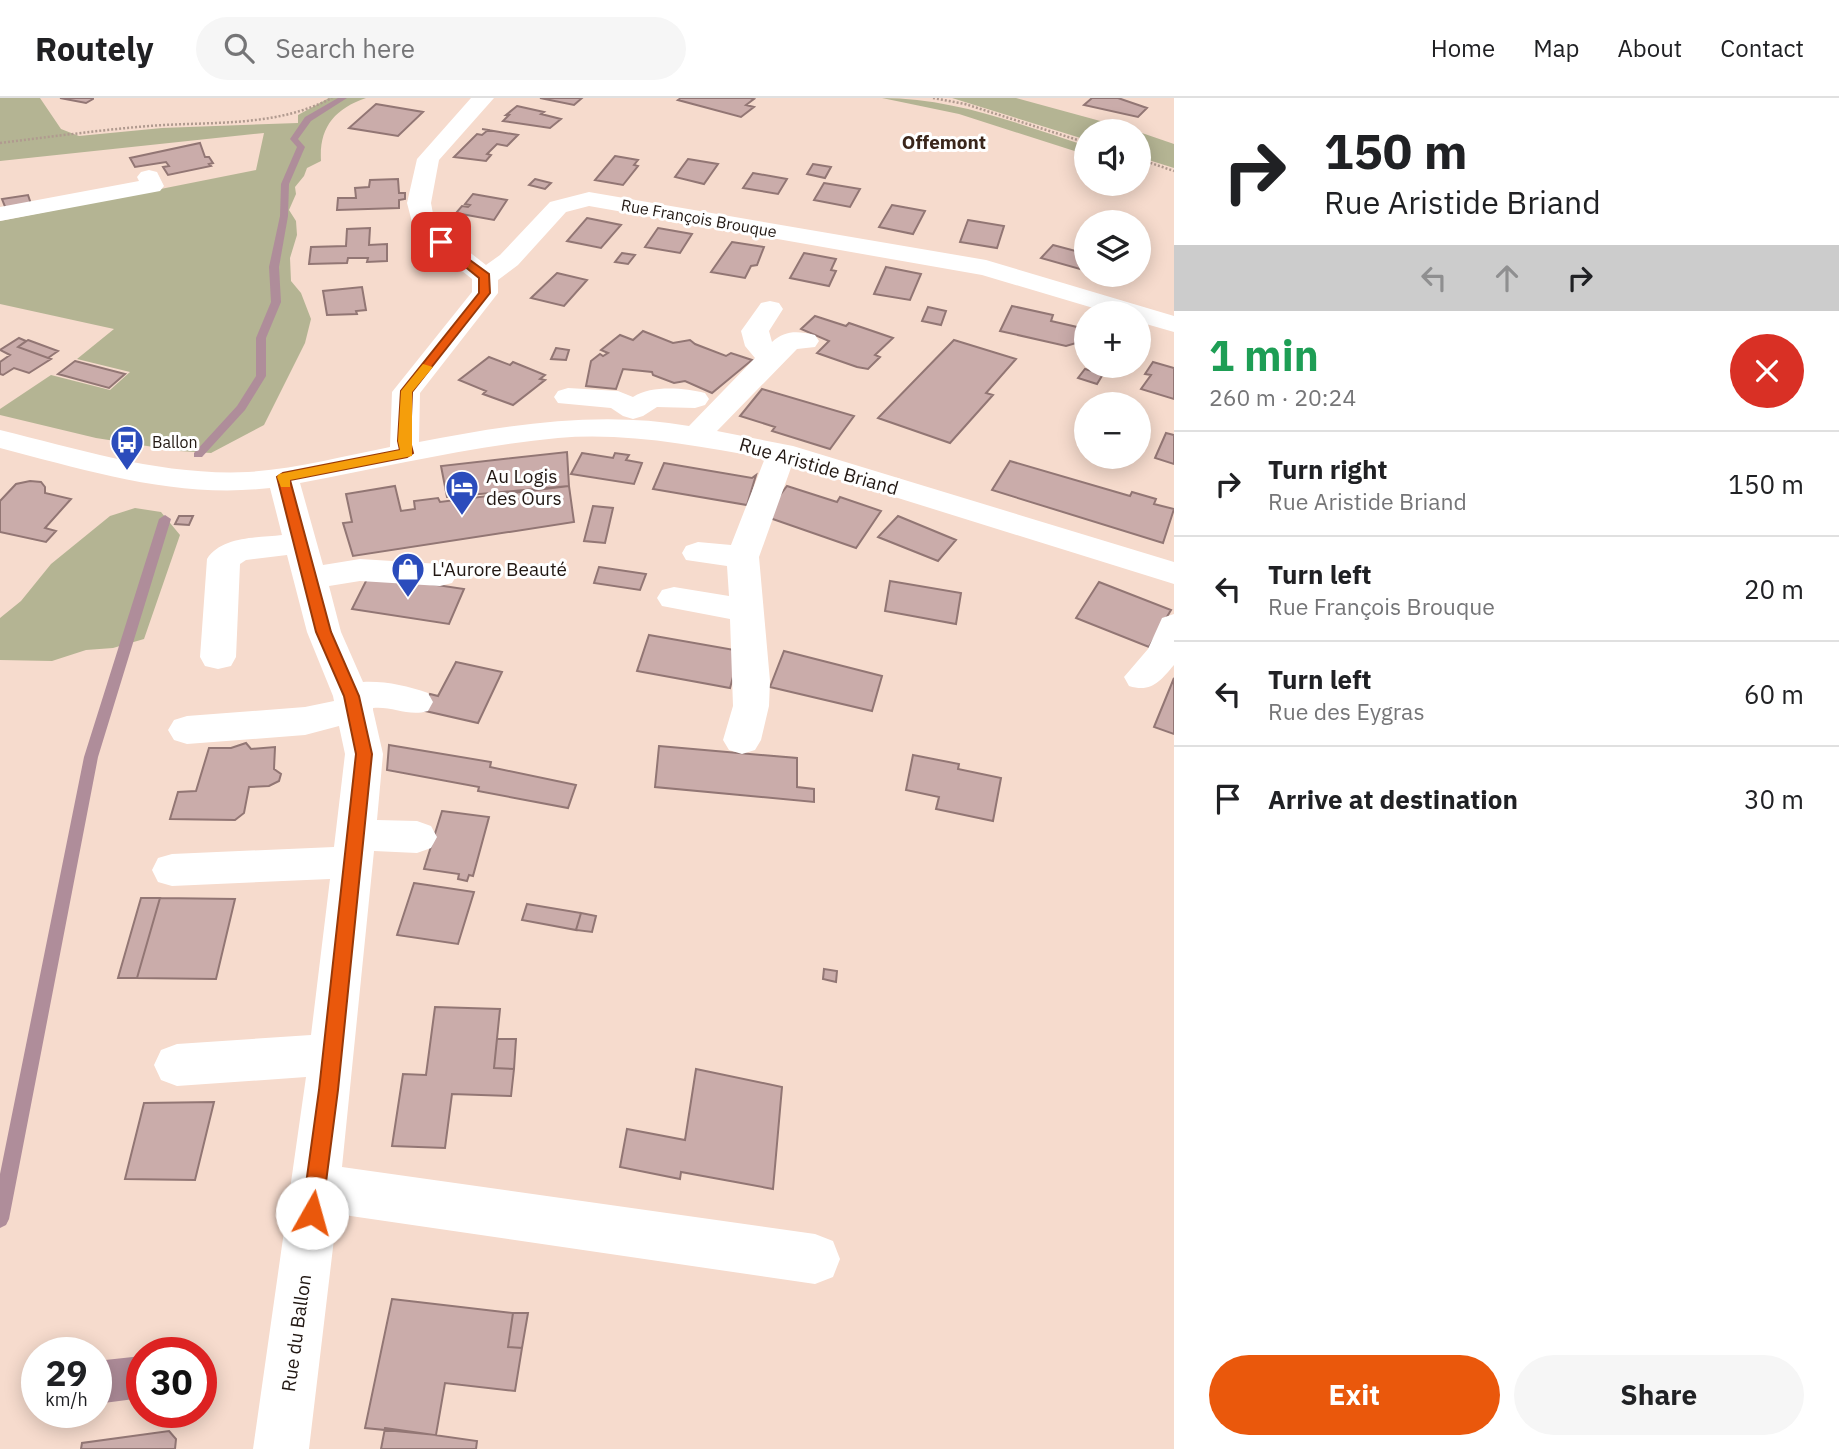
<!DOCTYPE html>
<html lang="en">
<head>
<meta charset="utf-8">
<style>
  :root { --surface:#fff; --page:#f6f6f6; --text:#202124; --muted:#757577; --line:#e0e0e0; --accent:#ea580c }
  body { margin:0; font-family:"IBM Plex Sans",sans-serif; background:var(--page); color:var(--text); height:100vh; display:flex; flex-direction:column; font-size:26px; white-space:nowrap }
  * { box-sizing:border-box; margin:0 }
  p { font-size:23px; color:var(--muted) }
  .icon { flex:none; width:38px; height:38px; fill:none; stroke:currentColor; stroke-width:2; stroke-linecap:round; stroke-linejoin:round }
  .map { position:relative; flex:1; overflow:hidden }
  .drawer { display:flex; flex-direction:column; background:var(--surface); width:665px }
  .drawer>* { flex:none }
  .top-card { background:#fff; color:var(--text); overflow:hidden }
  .buttons { position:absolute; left:1074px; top:21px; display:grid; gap:14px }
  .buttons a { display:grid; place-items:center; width:77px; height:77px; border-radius:50%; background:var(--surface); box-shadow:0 4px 18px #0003; font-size:35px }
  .speed { position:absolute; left:21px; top:1239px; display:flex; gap:14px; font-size:35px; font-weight:700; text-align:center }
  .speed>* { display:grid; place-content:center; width:91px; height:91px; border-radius:50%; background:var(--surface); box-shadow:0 4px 18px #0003; line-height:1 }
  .speed small { font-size:18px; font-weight:400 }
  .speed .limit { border:10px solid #d22; background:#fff; color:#111 }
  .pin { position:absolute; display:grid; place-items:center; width:60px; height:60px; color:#fff; margin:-30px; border-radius:14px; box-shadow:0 4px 10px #0006 }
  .me { position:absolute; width:77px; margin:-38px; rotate:7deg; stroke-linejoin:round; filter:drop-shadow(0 0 5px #0008) }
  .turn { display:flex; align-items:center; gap:24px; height:147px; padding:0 35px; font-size:32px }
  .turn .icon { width:91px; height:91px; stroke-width:2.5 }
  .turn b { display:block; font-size:49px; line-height:60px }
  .lanes { display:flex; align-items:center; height:66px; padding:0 35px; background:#0003; justify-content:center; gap:35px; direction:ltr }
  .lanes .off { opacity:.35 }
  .round { display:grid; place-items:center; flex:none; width:74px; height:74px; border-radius:37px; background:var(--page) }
  .summary { display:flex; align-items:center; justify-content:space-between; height:119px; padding:0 35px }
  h1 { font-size:42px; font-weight:700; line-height:52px; color:#1e9e55 }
  .primary-button { display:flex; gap:14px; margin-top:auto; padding:14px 35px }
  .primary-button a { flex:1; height:80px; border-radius:42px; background:var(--accent); color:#fff; font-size:28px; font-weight:700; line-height:80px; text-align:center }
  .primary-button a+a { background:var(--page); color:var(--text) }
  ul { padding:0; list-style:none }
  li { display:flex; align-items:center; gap:21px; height:105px; padding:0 35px; border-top:2px solid var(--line) }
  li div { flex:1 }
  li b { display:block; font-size:26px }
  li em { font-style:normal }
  header { display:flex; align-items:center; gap:42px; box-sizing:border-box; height:98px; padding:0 35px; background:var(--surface); border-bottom:2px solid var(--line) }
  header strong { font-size:33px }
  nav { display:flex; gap:38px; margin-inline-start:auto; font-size:24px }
  .search { width:490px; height:63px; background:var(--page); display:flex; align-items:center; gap:18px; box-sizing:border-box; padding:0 24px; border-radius:38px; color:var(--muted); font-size:26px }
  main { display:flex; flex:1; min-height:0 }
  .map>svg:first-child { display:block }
  .green { fill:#b4b493 }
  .water { fill:#af8d9a }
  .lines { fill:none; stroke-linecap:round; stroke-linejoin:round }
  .stream { fill:#af8d9a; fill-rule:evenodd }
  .building { fill:#caacaa; stroke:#927674; stroke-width:2 }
  .path { stroke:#b09a8f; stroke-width:2.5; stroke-dasharray:2 2; stroke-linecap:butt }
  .minor { fill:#fff; fill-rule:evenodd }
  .route { fill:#ea580c; stroke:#983908; stroke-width:2 }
  .slow { fill:#f59e0b }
  .labels { text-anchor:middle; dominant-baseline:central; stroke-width:6; stroke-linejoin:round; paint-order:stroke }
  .far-street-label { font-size:16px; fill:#221813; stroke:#fff }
  .far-poi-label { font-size:16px; fill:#221813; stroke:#fff; text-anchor:start }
  .far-quarter-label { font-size:19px; font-weight:bold; fill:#3a261b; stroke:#fff }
  .street-label { font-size:19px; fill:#221813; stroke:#fff }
  .poi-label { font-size:19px; fill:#221813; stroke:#fff; text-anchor:start }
</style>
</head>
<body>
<header>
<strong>Routely</strong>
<div class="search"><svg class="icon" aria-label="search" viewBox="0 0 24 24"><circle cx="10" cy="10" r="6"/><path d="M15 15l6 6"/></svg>Search here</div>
<nav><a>Home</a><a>Map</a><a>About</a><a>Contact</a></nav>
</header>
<main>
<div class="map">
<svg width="1174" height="1351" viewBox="0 0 1174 1351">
  <rect width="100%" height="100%" fill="#f6dbcd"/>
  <path class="green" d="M0 0H40L61 31 79 38 162 30 298 25V17L329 0H366C334 11 319 30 321 63L307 70 304 78 295 89 296 96 289 112 296 123 297 137 290 160 291 183 301 195 311 221 305 245 264 327 211 355 179 353 96 340 0 317V311L51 277 110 292 130 274 77 261 114 231 0 206V123L256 72 264 35 0 63Z
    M882 0C954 0 1019 26 1087 48V57L959 16Z
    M952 0H1016L1137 33H1087V42Z
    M1139 34 1174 46V70L1139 59Z
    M135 410 161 414 180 437 144 541 113 550 86 552 52 563 0 562V520L21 503 51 466 110 418Z"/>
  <path class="water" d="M142 1258V1300L96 1306V1263Z"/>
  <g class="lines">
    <path class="stream" d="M338 0H347L311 23 298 41 305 49 289 86 288 118 279 169 281 204 266 240V278L245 312 202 359H194V355L237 308 256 278V240L271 204 269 169 280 118 281 86 297 49 290 41 305 19Z
      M165 417 171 421 98 659 9 1121 6 1127 0 1130V1076L84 659 159 421Z"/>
  </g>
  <path class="building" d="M60 0H93V1L86 5Z
    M540 0H582L574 7Z
    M681 0H750L754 1 746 7 754 9 741 19 678 2Z
    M1092 0H1118L1147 10 1138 19 1084 7Z
    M376 6 423 14 398 38 349 30Z
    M517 8 544 14 541 16 561 21 550 30 503 23 509 17H506Z
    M482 31 518 37 507 48 497 46 487 56 491 57 486 63 454 59 477 36 482 37 488 32Z
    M200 45 205 59H209L213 65 209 66 211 68 168 77 163 69 169 68 166 64 135 69 130 60Z
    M615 58 638 62 634 67 638 68 623 87 595 82Z
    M688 61 718 66 704 86 675 79Z
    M813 66 831 69 825 80 807 76Z
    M753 75 787 81 778 96 743 90Z
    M398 81 399 95H405V101L399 102V110L337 112 338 100H356L355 90 369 89 370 82Z
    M535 81 551 85 545 91 529 87Z
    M824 85 860 91 850 109 814 102Z
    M473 96 507 102 494 122 456 115 462 108 468 109 470 107 465 106Z
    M28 97 31 106 6 111 2 101Z
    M892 107 925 113 913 136 879 129Z
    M587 120 621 127 601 150 567 143Z
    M968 122 1004 128 997 150 960 144Z
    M370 130 369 147 387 146V163L367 164 368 160H348L347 165 309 166 311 149 346 148 347 131Z
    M658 130 692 136 680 155 645 149Z
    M732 144 764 149 757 167 751 168 745 180 711 174Z
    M1053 147 1087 156V173L1041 160Z
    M622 155 635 157 628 166 615 164Z
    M804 155 836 161 831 172 836 173 829 188 790 180Z
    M886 169 921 176 910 202 874 196Z
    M557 175 587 182 564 208 531 200Z
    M362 189 366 212 356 213 357 216 327 217 323 193Z
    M1012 208 1053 217 1051 223 1077 229 1082 234 1083 243 1066 248 1000 233Z
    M928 209 946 213 941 227 922 223Z
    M815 218 846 228 849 225 893 240 875 257 880 259 868 271 857 269 817 255 829 243 801 231Z
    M643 233 673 245 690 242 695 246 726 258 731 255 752 262 712 295 685 283 674 285 653 277 652 274 623 271 616 291 586 288 591 263 600 256 603 258 608 255 601 252 620 237 633 242Z
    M19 240 26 243 18 249 51 261 29 275 14 270 3 277 0 276V264L10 257 0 252Z
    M28 242 58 253 48 260 18 249Z
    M954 242 1016 261 986 295 993 297 950 345 878 320Z
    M556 250 569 252 566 262 551 261Z
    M489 259 510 267 513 264 545 277 540 281 545 282 513 307 483 296 486 293 459 282Z
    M75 263 125 276 109 290 58 276Z
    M1153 264 1174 270V301L1141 291 1151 277 1145 276Z
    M1085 271 1103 276 1097 286 1078 280Z
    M762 291 854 318 830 351 772 333 775 329 740 318Z
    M1166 335 1174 337V366L1155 360Z
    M567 354 569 388 447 399 441 368Z
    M582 355 613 360 615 355 629 357 626 362 642 365 634 386 571 376Z
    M1010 363 1130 398 1132 394 1156 401 1154 406 1174 411 1163 445 992 392Z
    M664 365 752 380 756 377 747 407 653 391Z
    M30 383 41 384 45 389V395L71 401 45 430 56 433 46 444 0 434V403L16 386Z
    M395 388 401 413 415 411 414 403 438 400 440 404 569 388 574 424 353 458 343 425 352 424 346 396Z
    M787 388 837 404 840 399 881 413 856 450 764 418Z
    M593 408 613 410 605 445 584 443Z
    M179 418H193L189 427 175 426Z
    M898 418 956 442 938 463 878 439Z
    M599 469 646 476 640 492 594 485Z
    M369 477 464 491 449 526 352 511Z
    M890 483 961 495 956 526 885 513Z
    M1099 484 1171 512 1149 549 1076 520Z
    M649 537 740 553 730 590 637 573Z
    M784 553 882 578 872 613 770 589Z
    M456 564 502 574 478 625 421 612 430 596 438 598Z
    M1174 580V636L1154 629Z
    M246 645 251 651 275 649 274 671 281 676 279 683 269 688 249 689 244 715 235 722 170 721 178 694 196 693 209 650H231Z
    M389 647 491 664 490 669 576 687 568 710 478 693 479 689 387 672Z
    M659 648 797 660V689L814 691V704L655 689Z
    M913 657 959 666 958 671 1001 680 993 723 936 711 939 699 906 692Z
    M442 713 489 719 473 778 469 777 467 783 458 781 459 776 424 771Z
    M414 785 474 794 458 846 397 837Z
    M141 800H160L137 880H118Z
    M160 800 235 801 216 881 137 880Z
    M527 806 581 815 576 832 522 822Z
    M581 815 596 818 592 834 576 832Z
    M824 871 837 873 836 884 823 881Z
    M435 909 500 911 494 970 514 971 511 998 452 996 445 1050 392 1048 403 976 426 977Z
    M497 941H516L514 971 494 970Z
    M696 971 782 989 773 1091 681 1074 680 1081 620 1069 627 1031 685 1042Z
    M214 1004 195 1082 125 1081 144 1005Z
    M392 1201 513 1215 508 1249 522 1250 515 1293 445 1285 436 1337 365 1330Z
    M513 1215H528L522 1250 508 1249Z
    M385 1330 477 1343 476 1351H381Z
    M169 1333 176 1341 175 1351H81L82 1345Z"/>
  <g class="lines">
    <path class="path" d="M933 0 965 6 1087 45
      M0 45C50 39 99 32 149 28 212 23 274 30 332 0
      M1139 61 1174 73"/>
    <path class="minor" d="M471 0H494L439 62 431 105 434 121 450 139 486 167 500 157 550 104 589 94 986 162 1174 218V234L1139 224V215H1110L982 177 589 108 566 114 518 167 498 182V195L420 295 419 344C507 327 599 312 689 328L755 260 745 248 741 233 761 205 770 203 779 205 783 211 769 233 772 244C785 232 798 233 815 237L819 243 815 249 797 251 717 333 793 348 1174 464V486L792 367 759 459 770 583 769 608 761 642 755 652 742 656 729 652 723 642 733 608 730 521 662 508 657 500 662 492 674 489 729 498 727 468 686 462 682 455 686 448 698 444 731 447 765 360C697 348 627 334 558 340 471 348 385 369 300 385L323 467 360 461 440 466 452 469 457 477 452 485 440 488 360 483 329 488 341 534 363 584C386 583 407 588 428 595L433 604 428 613C408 619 393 608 373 610V612L383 656 377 722 417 723 431 728 437 739 431 750 417 755 374 753 342 1069 815 1136 833 1143 840 1161 833 1179 815 1186 337 1116 309 1351H253L306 979 177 988 161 982 154 967 161 952 177 946 311 937 330 781 172 788 158 784 152 772 158 760 172 756 334 749 345 656 339 628 305 637 187 646 174 642 168 632 174 622 187 618 305 609 334 603 333 598 307 534 287 457 246 462 240 466 236 559 231 568 218 571 205 568 200 559 207 461C222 438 258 440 282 437L270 390C177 401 89 373 0 350V332C82 352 163 378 248 374 295 371 344 358 390 349L392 294 472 194V181L432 149 413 128 407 105 417 61Z
      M149 72 157 74 164 88 160 93 0 123V109L139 83 137 79 141 74Z
      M568 290 618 293 633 299C652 287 684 290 705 295L709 301 705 307 695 310 657 309 643 318 633 321 623 318 611 310 558 305 554 299 558 293Z
      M1174 516V567C1160 583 1152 595 1129 588L1124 579 1148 551 1162 520Z"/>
  </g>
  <path class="route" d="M441 141 489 176 490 195 412 294 410 343 413 355 407 359 290 382 331 534 359 598 372 656 338 992 322 1115 319 1122 312 1125 305 1122 302 1115 319 992 356 656 344 598 316 534 277 379 283 375 400 352 398 343 401 293 479 195V180L437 146 436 144Z"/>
  <path class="slow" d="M423 266 433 269 412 294V358L290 382V389H281L277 379 279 376 400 352 398 343 401 293Z"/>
  <defs>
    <symbol id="bus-pin" viewBox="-11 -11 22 30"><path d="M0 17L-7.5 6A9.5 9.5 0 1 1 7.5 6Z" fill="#2b4cbc" stroke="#fff"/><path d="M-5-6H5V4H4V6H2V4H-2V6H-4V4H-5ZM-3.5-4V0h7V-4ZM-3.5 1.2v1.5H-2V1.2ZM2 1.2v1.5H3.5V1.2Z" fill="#fff"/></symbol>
    <symbol id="hotel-pin" viewBox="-11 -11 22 30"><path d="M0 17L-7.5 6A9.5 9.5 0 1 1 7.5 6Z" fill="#2b4cbc" stroke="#fff"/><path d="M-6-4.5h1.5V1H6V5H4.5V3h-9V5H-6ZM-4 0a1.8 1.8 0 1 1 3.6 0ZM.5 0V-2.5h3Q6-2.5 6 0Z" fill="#fff"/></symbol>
    <symbol id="shop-pin" viewBox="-11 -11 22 30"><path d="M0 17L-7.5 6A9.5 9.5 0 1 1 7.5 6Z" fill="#2b4cbc" stroke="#fff"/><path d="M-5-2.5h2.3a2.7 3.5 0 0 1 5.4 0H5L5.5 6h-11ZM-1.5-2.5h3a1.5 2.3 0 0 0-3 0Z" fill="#fff"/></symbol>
  </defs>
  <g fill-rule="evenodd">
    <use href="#bus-pin" x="108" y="325" width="38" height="52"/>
    <use href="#hotel-pin" x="443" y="370" width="38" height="52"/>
    <use href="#shop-pin" x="389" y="452" width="38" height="52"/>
  </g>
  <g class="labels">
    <g class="far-street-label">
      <text transform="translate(699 120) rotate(10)">Rue François Brouque</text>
    </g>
    <g class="far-poi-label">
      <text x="152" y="344">Ballon</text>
    </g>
    <g class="far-quarter-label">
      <text x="944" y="44">Offemont</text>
    </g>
    <g class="street-label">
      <text transform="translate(819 368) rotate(16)">Rue Aristide Briand</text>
      <text transform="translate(296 1235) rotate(-82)">Rue du Ballon</text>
    </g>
    <g class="poi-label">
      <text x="486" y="378">Au Logis<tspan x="486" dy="22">des Ours</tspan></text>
      <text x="432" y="471">L'Aurore Beauté</text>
    </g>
  </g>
</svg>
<div class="buttons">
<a><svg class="icon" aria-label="sound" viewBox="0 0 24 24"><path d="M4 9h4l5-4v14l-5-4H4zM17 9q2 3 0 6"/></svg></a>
<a><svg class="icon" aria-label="layers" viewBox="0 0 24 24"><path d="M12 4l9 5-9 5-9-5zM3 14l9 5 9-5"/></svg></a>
<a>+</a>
<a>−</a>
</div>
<div class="speed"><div>29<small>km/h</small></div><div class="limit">30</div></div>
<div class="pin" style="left:441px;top:144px;background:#d93025"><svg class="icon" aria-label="arrive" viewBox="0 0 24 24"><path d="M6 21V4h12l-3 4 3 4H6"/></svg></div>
<svg class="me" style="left:312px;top:1115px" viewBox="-20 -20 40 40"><circle r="19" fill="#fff"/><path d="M0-13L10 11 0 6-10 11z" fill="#ea580c"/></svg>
</div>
<section class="drawer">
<div class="top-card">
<div class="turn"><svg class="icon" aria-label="right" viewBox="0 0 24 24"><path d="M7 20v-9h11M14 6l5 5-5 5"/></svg><div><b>150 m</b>Rue Aristide Briand</div></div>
<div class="lanes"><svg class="icon off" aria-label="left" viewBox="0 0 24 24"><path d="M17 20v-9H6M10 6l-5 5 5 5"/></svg><svg class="icon off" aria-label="ahead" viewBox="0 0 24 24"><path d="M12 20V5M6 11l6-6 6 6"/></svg><svg class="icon" aria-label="right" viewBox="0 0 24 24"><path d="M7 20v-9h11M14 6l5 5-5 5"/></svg></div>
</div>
<div class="summary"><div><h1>1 min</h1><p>260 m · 20:24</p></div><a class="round" style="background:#d93025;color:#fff"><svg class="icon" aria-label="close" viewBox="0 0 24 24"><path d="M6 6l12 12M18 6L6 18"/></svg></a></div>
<ul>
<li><svg class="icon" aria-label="right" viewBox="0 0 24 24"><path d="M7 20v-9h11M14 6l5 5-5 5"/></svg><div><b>Turn right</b><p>Rue Aristide Briand</p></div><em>150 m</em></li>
<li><svg class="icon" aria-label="left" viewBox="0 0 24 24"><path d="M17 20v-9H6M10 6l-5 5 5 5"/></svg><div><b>Turn left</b><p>Rue François Brouque</p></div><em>20 m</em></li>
<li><svg class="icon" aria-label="left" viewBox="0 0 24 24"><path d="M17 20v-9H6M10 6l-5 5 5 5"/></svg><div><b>Turn left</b><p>Rue des Eygras</p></div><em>60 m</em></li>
<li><svg class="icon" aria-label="arrive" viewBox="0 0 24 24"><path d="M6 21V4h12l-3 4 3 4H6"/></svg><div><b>Arrive at destination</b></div><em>30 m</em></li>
</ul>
<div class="primary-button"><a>Exit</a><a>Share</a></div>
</section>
</main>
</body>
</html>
